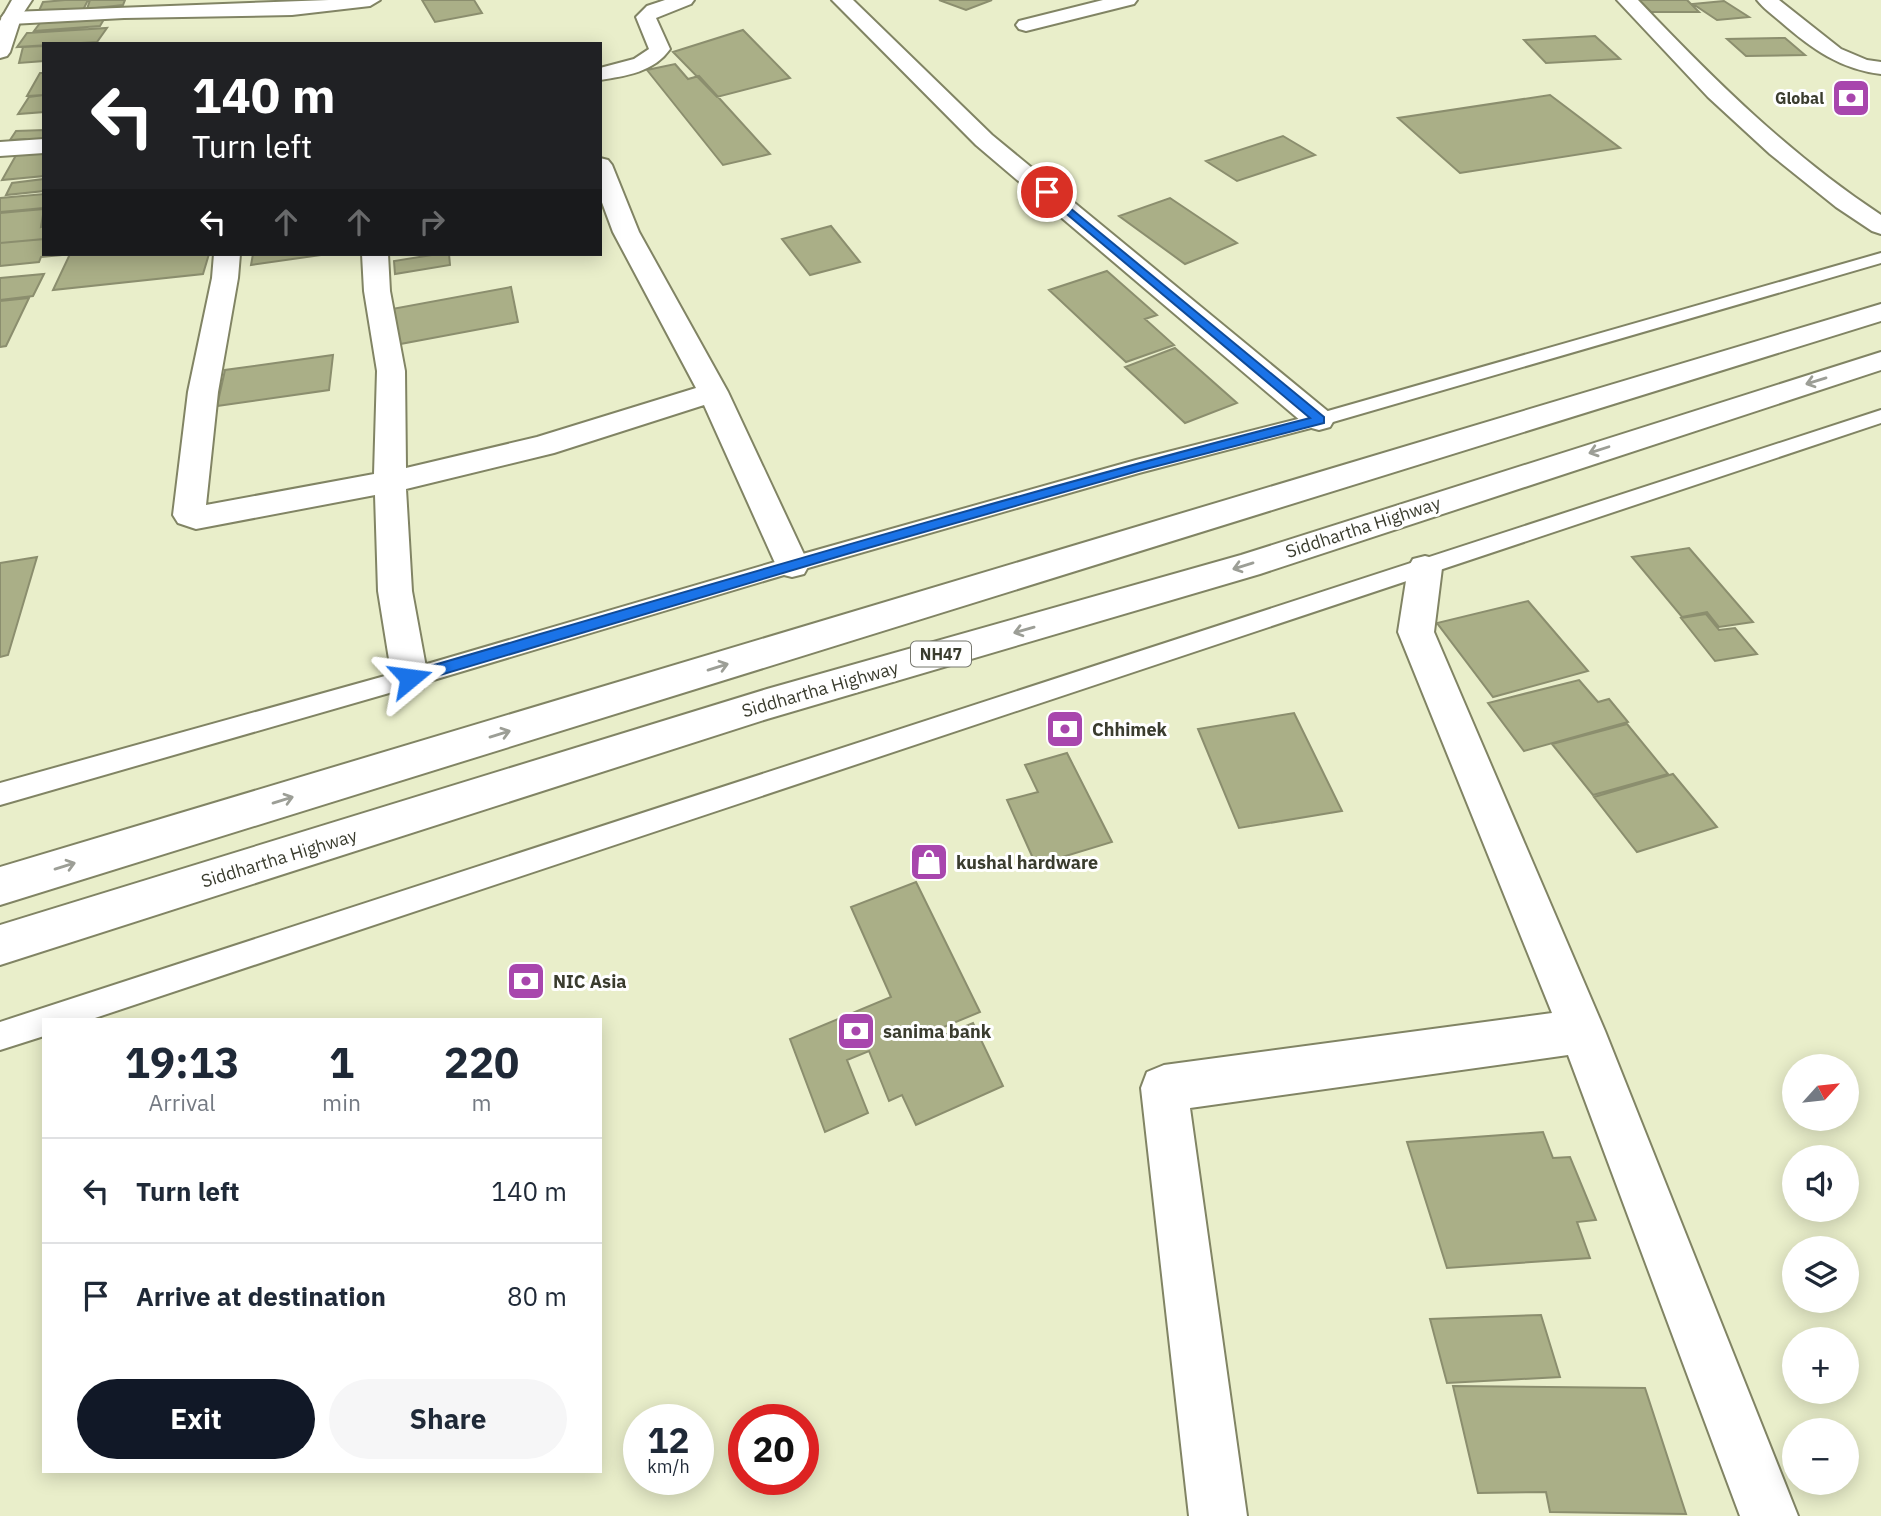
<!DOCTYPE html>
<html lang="en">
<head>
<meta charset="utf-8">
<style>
  :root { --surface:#fff; --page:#f6f6f7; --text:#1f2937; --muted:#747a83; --line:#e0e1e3; --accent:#111827 }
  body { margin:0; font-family:"IBM Plex Sans",sans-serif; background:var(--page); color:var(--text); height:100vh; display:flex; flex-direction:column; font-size:26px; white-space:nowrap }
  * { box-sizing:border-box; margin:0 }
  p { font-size:23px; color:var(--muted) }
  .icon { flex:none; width:38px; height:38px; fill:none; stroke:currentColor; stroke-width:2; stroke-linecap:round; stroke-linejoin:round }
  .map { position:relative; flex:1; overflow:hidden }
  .sheet { position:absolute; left:42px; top:1018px; width:560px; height:455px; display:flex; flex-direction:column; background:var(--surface); border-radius:0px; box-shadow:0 4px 18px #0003 }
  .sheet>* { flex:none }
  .banner { position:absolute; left:42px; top:42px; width:560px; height:214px; border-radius:0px; box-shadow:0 4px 18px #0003; background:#202124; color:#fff; overflow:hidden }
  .needle { width:46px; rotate:63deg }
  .controls { position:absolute; left:1782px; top:1054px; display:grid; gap:14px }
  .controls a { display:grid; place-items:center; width:77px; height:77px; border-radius:50%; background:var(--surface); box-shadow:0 4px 18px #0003; font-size:35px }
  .speed { position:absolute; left:623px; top:1404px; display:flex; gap:14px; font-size:35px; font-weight:700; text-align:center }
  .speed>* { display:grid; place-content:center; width:91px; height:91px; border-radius:50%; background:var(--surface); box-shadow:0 4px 18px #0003; line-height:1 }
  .speed small { font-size:18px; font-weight:400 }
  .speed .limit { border:10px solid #d22; background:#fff; color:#111 }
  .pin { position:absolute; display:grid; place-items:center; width:60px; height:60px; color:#fff; margin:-30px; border:4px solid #fff; border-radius:50%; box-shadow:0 2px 7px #0007 }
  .me { position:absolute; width:77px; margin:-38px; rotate:74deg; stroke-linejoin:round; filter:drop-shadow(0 0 5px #0008) }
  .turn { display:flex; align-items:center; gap:24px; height:147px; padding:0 35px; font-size:32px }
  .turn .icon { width:91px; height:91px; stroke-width:2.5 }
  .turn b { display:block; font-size:49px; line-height:60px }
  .lanes { display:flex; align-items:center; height:66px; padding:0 35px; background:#0003; justify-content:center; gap:35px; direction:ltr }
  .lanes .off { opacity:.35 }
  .eta { display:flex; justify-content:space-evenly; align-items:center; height:119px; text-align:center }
  .eta b { font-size:42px; font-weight:800; line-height:49px }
  .button { display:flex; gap:14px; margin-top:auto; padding:14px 35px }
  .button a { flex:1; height:80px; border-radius:42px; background:var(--accent); color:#fff; font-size:28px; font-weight:800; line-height:80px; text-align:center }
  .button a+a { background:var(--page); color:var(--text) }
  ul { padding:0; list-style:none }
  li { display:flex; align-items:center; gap:21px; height:105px; padding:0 35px; border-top:2px solid var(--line) }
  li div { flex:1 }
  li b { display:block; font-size:26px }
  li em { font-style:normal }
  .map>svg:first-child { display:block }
  .building { fill:#aaaf87; stroke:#8b8e6e; stroke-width:2 }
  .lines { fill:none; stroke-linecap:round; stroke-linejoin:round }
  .lane-casing { stroke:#818464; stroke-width:4 }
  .street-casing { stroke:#818464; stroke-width:4 }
  .secondary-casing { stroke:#818464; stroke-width:4 }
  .highway-casing { stroke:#818464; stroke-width:4 }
  .lane { fill:#fff; fill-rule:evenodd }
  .street { fill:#fff; fill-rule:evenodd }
  .secondary { fill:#fff; fill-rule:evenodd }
  .highway { fill:#fff; fill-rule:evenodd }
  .oneway { stroke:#9c9e96 }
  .route { fill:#1a73e8; stroke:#114b97; stroke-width:2 }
  .labels { text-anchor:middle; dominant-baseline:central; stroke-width:6; stroke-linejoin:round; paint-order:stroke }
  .far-poi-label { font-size:16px; font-weight:bold; fill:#3a3c2e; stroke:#fff; text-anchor:end }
  .shield { fill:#fff; stroke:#75766d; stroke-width:2 }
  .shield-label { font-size:16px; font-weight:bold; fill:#3a3c2e }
  .street-label { font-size:18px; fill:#3a3c2e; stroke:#fff }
  .poi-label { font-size:18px; font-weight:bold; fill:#3a3c2e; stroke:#fff; text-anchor:start }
</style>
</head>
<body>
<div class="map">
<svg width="1881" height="1516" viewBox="0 0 1881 1516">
  <rect width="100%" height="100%" fill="#e9eeca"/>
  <path class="building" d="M65 0H88L83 10 37 15 43 2Z
    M90 0H125L123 5 87 9Z
    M422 0H474L482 13 435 22Z
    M939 0H992L966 10Z
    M1639 0H1687L1699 12H1651Z
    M1724 1 1749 17 1717 20 1693 4Z
    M107 14 100 26 34 31 43 19Z
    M107 28 97 42 17 47 27 33Z
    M743 30 790 78 717 97 673 52Z
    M1595 36 1620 59 1546 63 1524 40Z
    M1785 38 1805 55 1746 56 1727 39Z
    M44 46V61L19 63 23 47Z
    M675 64 688 79 699 76 770 154 723 165 647 70Z
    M40 73H44V95L27 96Z
    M44 95V112L18 114 29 97Z
    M1550 95 1620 148 1460 173 1398 118Z
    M44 130V145L21 146 25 139 10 140 16 131Z
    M1283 136 1315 155 1237 181 1206 161Z
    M44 148V176L2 180 19 150Z
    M44 179V191L6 195 12 183Z
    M44 194V208L0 212V198Z
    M1170 198 1237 243 1185 264 1119 216Z
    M44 209 41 227 44 226V239L0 243V213Z
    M831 226 860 262 810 275 782 239Z
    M44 239V254L62 255 41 257 39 262 0 266V243Z
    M70 254H209L203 274 53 290Z
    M253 254H328L251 265Z
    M438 254H449L450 265 395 274 394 261Z
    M1107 271 1157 315 1145 319 1174 345 1126 362 1049 290Z
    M44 274 33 296 0 300V278Z
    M511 287 518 322 395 345 392 309Z
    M29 298 6 346 0 347V301Z
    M1175 348 1237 403 1185 423 1125 367Z
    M333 355 329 390 217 406 225 370Z
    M1689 548 1753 622 1719 627 1707 612 1682 617 1632 557Z
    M37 557 8 655 0 657V563Z
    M1528 601 1588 671 1493 697 1437 623Z
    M1706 614 1719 630 1735 628 1757 654 1715 661 1681 618Z
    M1579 680 1598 702 1609 699 1628 722 1524 751 1488 703Z
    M1294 713 1342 811 1239 828 1198 729Z
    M1627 724 1668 774 1593 795 1552 744Z
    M1067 753 1112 842 1036 865 1007 800 1038 792 1025 765Z
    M1673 774 1717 827 1637 852 1594 797Z
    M916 882 980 1012 929 1033 933 1040 973 1023 1003 1086 916 1125 902 1095 889 1101 869 1051 847 1060 868 1113 825 1132 790 1039 891 997 851 907Z
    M1543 1132 1553 1158 1570 1157 1596 1220 1577 1222 1590 1258 1447 1268 1407 1142Z
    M1541 1315 1560 1377 1447 1383 1430 1319Z
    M1453 1386 1645 1388 1686 1514 1550 1512 1546 1492 1478 1493Z"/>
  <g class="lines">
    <defs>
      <path id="lane" d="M1881 253V263L1326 424 1139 473 794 572 410 687 0 805V783L410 669 792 557 1136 460 1314 415Z
        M1881 410V423L89 1020H44V1036L0 1050V1022Z"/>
      <path id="street" d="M329 0H380L370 6 292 15 124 18 11 24 4 22 1 18 4 14 11 12Z
        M665 0H694L691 4 656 18 670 49C654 72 626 76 600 80V68L634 59 649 49 636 17 647 6Z
        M832 0H853L992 135 1330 413 1334 420 1330 427 1319 430 1308 427 976 145Z
        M1103 0H1137L1134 4 1026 31 1019 29 1016 25 1019 21Z
        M1617 0H1638C1713 79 1790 155 1881 215V234L1872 231 1836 207 1770 154 1708 97Z
        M1757 0H1779L1841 49 1867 60 1881 62V74C1840 69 1812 49 1781 22 1773 15 1764 9 1757 0Z
        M44 139V153L0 156V142Z
        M600 158 608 160 612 165 639 232 728 392 809 565 804 574 792 577 780 574 704 405 554 453 406 489 412 591 428 678 423 688 410 692 397 688 392 678 378 591 375 495 196 529 178 523 173 515 188 392 212 278 214 254H240L238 278 218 392 206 505 374 474 377 371 364 291 362 254H388L390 291 405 371 406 468 537 437 696 388 613 232 600 197Z
        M1425 556 1437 559 1442 568 1434 632 1605 1031 1798 1516H1740L1568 1055 1190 1108 1247 1516H1189L1141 1088 1147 1072 1164 1065 1552 1013 1398 632 1408 568 1413 559Z"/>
      <path id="secondary" d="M12 0H32L22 15 10 52 7 56 0 58V21Z"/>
      <path id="highway" d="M1881 304V321L0 905V867Z
        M1881 352V370L1260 574 767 719 0 965V925L767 689 1241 555Z"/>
    </defs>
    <use href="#lane" class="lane-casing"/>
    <use href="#street" class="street-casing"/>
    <use href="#secondary" class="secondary-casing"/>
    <use href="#highway" class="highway-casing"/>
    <use href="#lane" class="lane"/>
    <use href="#street" class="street"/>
    <use href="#secondary" class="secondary"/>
    <use href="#highway" class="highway"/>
  </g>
  <defs><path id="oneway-shaft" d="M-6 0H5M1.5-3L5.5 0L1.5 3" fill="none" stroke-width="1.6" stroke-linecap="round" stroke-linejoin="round" transform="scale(1.75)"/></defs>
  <g class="oneway">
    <use href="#oneway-shaft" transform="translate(1816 381) rotate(163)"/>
    <use href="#oneway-shaft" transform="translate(1599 450) rotate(162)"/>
    <use href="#oneway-shaft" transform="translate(1243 566) rotate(163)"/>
    <use href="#oneway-shaft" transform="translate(1024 630) rotate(164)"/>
    <use href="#oneway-shaft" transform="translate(718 667) rotate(-17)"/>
    <use href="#oneway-shaft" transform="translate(500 734) rotate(-17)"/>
    <use href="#oneway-shaft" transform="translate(283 800) rotate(-17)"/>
    <use href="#oneway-shaft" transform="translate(65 866) rotate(-17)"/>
  </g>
  <path class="route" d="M1047 189 1324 417V423L1138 471 847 554 410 684 405 682 403 678 405 674 410 672C709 585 1008 496 1310 418L1043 194 1042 192Z"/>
  <defs>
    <symbol id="bank-square" viewBox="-11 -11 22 22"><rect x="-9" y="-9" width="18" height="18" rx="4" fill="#a846ad" stroke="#fff"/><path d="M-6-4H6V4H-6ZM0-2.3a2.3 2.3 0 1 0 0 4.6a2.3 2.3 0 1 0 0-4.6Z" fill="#fff"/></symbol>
    <symbol id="shop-square" viewBox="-11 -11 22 22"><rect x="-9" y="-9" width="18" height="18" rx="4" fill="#a846ad" stroke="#fff"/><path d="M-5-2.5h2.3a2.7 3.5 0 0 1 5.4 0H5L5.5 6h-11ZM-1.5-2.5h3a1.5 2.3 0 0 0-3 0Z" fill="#fff"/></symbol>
  </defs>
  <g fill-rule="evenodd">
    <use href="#bank-square" x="1829" y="76" width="44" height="44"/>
    <use href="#bank-square" x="1043" y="707" width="44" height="44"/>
    <use href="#shop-square" x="907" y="840" width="44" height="44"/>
    <use href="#bank-square" x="504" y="959" width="44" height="44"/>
    <use href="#bank-square" x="834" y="1009" width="44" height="44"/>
  </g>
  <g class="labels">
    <g class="far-poi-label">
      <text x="1824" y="98">Global</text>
    </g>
    <rect class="shield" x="911" y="641.5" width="60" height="25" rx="5"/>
    <g class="shield-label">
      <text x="941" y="654">NH47</text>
    </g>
    <g class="street-label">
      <text transform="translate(1363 527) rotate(-18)">Siddhartha Highway</text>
      <text transform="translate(820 689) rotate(-16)">Siddhartha Highway</text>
      <text transform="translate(279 858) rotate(-17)">Siddhartha Highway</text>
    </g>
    <g class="poi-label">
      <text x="1092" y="729">Chhimek</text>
      <text x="956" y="862">kushal hardware</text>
      <text x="553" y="981">NIC Asia</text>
      <text x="883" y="1031">sanima bank</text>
    </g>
  </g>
</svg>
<div class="controls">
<a><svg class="needle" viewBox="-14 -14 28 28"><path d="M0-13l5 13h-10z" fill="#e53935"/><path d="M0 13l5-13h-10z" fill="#747a83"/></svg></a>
<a><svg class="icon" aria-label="sound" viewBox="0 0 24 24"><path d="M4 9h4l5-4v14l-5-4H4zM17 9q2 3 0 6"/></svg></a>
<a><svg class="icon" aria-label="layers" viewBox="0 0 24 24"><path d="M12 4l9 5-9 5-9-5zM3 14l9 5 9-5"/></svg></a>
<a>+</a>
<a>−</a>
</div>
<div class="speed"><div>12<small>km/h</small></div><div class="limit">20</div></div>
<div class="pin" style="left:1047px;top:192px;background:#d93025"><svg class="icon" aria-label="arrive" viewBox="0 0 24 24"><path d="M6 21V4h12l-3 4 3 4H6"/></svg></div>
<svg class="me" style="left:410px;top:678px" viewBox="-20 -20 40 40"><path d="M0-17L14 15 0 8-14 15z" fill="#1a73e8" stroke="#fff" stroke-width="4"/></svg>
<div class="banner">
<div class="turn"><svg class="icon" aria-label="left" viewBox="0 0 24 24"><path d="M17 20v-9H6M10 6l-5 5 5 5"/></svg><div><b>140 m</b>Turn left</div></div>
<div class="lanes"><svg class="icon" aria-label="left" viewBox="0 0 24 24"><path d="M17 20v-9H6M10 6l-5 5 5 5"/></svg><svg class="icon off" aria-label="ahead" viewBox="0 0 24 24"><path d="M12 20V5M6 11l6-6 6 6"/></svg><svg class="icon off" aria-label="ahead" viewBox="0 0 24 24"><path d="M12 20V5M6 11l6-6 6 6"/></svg><svg class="icon off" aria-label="right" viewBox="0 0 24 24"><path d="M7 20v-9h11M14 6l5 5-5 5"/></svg></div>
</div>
<section class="sheet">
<div class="eta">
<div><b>19:13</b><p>Arrival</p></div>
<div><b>1</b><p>min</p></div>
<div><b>220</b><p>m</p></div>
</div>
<ul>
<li><svg class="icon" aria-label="left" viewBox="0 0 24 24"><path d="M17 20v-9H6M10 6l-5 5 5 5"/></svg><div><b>Turn left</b></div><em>140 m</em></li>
<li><svg class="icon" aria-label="arrive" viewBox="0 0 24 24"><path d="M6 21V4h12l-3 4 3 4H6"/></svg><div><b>Arrive at destination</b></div><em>80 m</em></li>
</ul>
<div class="button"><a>Exit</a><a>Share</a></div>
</section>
</div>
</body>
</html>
